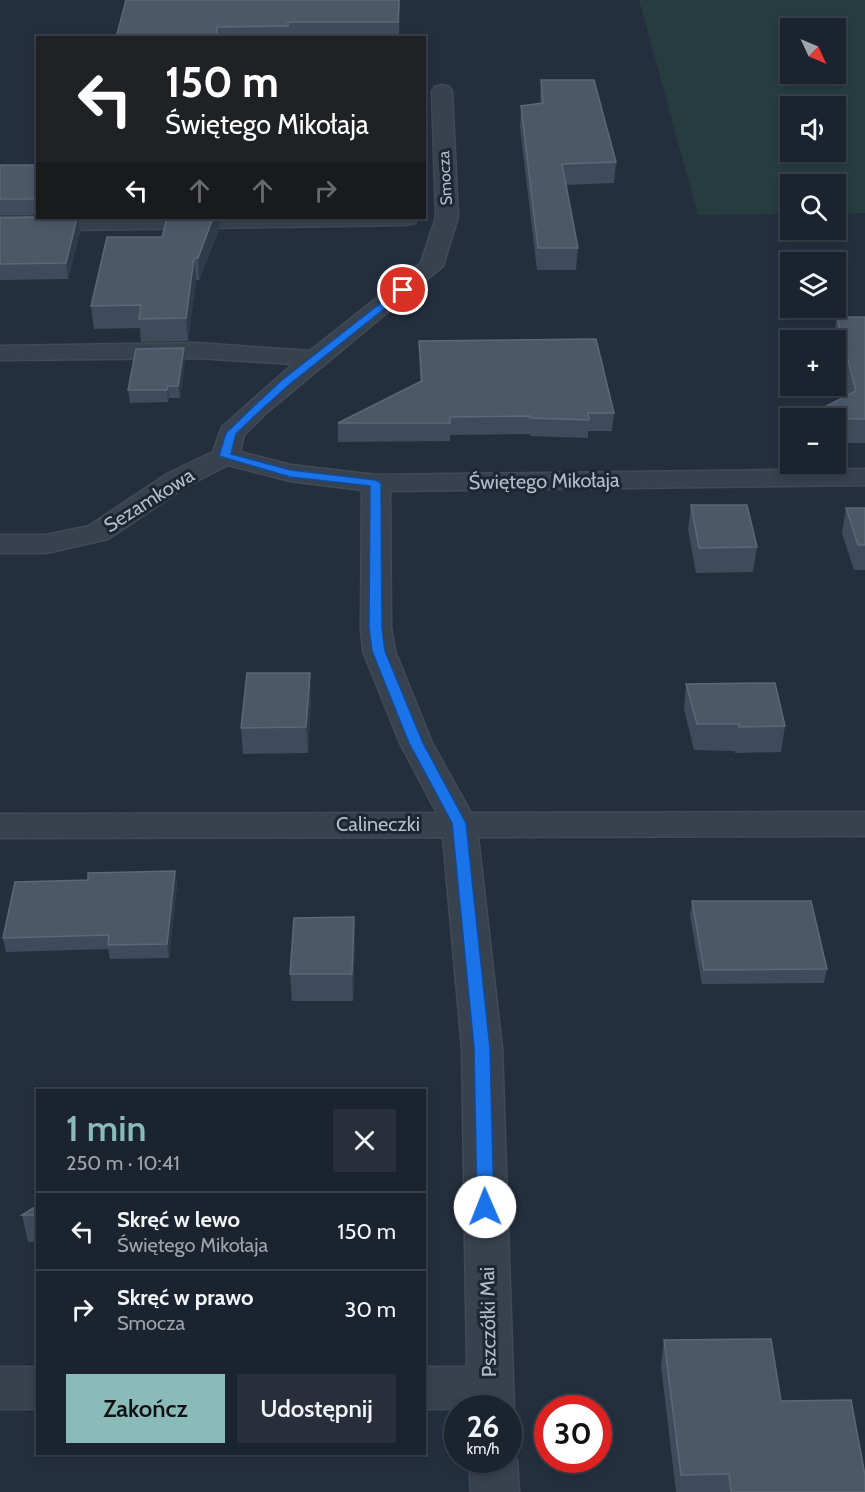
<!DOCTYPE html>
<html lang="pl">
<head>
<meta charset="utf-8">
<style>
  :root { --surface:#1b232e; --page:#282f3a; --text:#f1f3f6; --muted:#a0a4aa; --line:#39404a; --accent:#8bbbb9 }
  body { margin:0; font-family:Cabin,sans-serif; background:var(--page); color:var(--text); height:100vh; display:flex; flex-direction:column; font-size:22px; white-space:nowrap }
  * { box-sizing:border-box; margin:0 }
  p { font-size:20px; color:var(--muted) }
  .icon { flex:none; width:33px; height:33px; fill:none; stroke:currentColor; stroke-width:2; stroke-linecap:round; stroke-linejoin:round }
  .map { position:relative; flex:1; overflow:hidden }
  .panel { position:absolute; left:36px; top:1089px; width:390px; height:366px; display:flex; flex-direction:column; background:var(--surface); border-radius:0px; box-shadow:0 3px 9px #0003,0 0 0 2px var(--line) }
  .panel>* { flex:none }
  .banner { position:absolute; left:36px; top:36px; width:390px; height:183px; border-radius:0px; box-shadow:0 3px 9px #0003,0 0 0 2px var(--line); background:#202124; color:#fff; overflow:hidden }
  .needle { width:39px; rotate:134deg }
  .tools { position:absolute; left:780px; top:18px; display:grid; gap:12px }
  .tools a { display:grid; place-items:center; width:66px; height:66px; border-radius:0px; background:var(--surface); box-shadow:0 3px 9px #0003,0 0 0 2px var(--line); font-size:30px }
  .speed { position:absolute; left:444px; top:1395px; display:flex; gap:12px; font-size:30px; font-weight:700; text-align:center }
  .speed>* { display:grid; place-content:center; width:78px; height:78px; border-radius:50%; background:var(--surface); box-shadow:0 3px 9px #0003,0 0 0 2px var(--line); line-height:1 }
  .speed small { font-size:15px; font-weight:400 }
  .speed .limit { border:9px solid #d22; background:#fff; color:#111 }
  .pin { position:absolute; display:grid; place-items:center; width:51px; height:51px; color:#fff; margin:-26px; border:3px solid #fff; border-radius:50%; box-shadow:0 2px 6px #0007 }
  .me { position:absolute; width:66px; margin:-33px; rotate:359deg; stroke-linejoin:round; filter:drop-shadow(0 0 4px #0008) }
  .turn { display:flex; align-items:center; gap:21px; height:126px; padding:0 30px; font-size:27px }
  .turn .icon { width:78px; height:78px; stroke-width:2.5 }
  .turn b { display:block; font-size:42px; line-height:51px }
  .lanes { display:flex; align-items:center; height:57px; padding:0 30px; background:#0003; justify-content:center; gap:30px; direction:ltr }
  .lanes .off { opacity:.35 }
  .round { display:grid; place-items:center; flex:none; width:63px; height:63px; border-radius:0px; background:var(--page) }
  .head { display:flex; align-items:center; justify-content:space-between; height:102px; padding:0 30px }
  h1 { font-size:36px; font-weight:600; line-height:45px; color:var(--accent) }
  .cta { display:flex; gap:12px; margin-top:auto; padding:12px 30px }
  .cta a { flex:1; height:69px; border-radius:0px; background:var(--accent); color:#111; font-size:24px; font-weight:600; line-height:69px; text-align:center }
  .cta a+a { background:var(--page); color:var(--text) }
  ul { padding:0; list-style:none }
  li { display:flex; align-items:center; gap:18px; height:78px; padding:0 30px; border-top:2px solid var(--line) }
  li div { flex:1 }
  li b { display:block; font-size:22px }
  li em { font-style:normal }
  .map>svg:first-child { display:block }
  .green { fill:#263c3f; fill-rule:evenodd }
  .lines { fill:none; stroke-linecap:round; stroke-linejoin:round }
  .minor-casing { stroke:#414a57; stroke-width:3 }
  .minor { fill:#38414e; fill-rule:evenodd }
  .wall { fill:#3f4b5c }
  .shaded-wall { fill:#2f3b4b }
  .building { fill:#4b5868; stroke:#5c6777; stroke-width:1.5 }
  .route { fill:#1a73e8; stroke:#114b97; stroke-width:1.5 }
  .labels { text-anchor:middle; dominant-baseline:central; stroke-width:6; stroke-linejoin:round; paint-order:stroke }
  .far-street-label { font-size:16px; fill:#b4bcc9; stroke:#1d2633 }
  .street-label { font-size:20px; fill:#b4bcc9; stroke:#1d2633 }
</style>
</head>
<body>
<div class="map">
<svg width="865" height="1492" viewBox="0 0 865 1492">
  <rect width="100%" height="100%" fill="#242f3e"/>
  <path class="green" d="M639 0H865V213L836 214V184H790V214L698 215ZM790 28H836V74H790ZM836 106V152H790V106Z"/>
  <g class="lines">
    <defs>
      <path id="minor" d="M442 85 449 87 452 91 458 217 443 266 266 413 244 435 240 452 291 465 376 475 865 469V485L390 491 391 628 395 651 432 743 471 813 865 812V836L478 837 502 1048 514 1408 508 1421V1408L424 1409V1367H467L462 1048 443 837 0 838V814L437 813 400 743 363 651 361 628 362 490 290 481 228 465 187 486 108 539 46 553H0V535H46L89 526 167 474 213 452 222 427 293 364 197 358 0 360V346L197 343 310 351 421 263 436 217 432 91 435 87Z
        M0 217H38L418 218 415 223 407 225 0 231Z
        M0 1367H38V1409H0Z
        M508 1444 517 1460 519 1492H471L469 1460H508Z"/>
    </defs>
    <use href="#minor" class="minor-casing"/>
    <use href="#minor" class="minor"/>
  </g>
  <path class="wall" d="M126 0H400L399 34H289V38H116Z
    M541 80 616 162 614 183 566 185 578 248 576 270H537L520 127 521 106 540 104Z
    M0 165H38V215H0Z
    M0 218 80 232 68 279 0 280Z
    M219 230 199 280H196L188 341 141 342 140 328 94 329 91 306 162 237Z
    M837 317H865V443H836V419L848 396 836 349V340H833Z
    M419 341 614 413 612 431H588V438L530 436V434L450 435V441L338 442V423L420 381Z
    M184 348 185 360 180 398H169L168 402 130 403 128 390Z
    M691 505 757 547 753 572 696 573 688 530Z
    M846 508H865V570H854L842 533Z
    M310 673 311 699 308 753 243 754 241 728Z
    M686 684 785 726 781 752 735 753V751L694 750 684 709Z
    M175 871 177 885 169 958 110 959 108 949 6 952 3 938 88 880Z
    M692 901 827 969 824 983 702 984 690 916Z
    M354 917 355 944 353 1001H292L290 974Z
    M38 1205V1242H28L22 1215Z
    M664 1340 781 1401 865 1492H676L661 1366Z"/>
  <path class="shaded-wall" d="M78 218 80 232 68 279 66 263Z
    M213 218H218L219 230 199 280 198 258Z
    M194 258 196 280 188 341 186 318Z
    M184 348 185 360 180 398 178 386Z
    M168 386 169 398 168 402 167 390Z
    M310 673 311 699 308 753 306 727Z
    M175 871 177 885 169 958 167 944Z
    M354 917 355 944 353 1001 352 974Z"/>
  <path class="building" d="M126 0H399L398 22H288V26L217 27V38H116Z
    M541 80H594L616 162 562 164 578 248H538L521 106 543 103Z
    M0 165H38V199H0Z
    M38 217 77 218 66 263 0 264V218Z
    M167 218H213L198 258H194L186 318 139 319 141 305 91 306 107 237H162Z
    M837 317H865V419L803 418 856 391Z
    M596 339 614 413H588L589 420 530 418V416L450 417V423H338L422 381 419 341Z
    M184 348 178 386H168L167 390H128L136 349Z
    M691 505H747L757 547 699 548Z
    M846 508H865V545H858Z
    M247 673H310L306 727 241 728Z
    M775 683 785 726 739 727V724H697L686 684Z
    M175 871 167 944 108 945 109 935 3 938 15 882 88 880V873Z
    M692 901H811L827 969 704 970Z
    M354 917 352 974H290L294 918Z
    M38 1205V1215H22Z
    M771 1339 781 1401 851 1400 865 1475V1492H731L729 1474 681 1475 664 1340Z"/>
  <path class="route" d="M400 288 408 290 290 384 261 410 236 434 231 454 291 470 376 480 381 483 382 628 385 651 423 743 466 823 490 1048 494 1207 492 1212 485 1214 479 1212 477 1207 474 1048 452 823 409 743 372 651 369 628 370 486 290 477 219 456 226 433 254 406 282 380Z"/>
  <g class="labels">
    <g class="far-street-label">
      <text transform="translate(445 178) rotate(-93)">Smocza</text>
    </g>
    <g class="street-label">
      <text transform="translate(544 481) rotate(-1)">Świętego Mikołaja</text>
      <text transform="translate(149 500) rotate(-32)">Sezamkowa</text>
      <text x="378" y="824">Calineczki</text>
      <text transform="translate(488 1322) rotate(-91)">Pszczółki Mai</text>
    </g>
  </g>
</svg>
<div class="tools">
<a><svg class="needle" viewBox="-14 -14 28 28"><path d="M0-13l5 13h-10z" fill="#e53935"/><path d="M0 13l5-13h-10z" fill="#a0a4aa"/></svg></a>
<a><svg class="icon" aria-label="sound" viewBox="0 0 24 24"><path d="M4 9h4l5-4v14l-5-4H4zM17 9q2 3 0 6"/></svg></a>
<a><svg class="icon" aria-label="search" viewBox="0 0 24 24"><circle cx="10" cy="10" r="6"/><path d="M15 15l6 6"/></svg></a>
<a><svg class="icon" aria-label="layers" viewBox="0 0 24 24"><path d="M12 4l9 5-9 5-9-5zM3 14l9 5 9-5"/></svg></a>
<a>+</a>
<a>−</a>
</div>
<div class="speed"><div>26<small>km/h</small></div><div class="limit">30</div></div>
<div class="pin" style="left:403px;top:290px;background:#d93025"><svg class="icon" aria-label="arrive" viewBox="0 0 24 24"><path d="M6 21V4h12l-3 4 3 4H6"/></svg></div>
<svg class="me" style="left:485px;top:1207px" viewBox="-20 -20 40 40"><circle r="19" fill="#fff"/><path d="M0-13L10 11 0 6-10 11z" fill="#1a73e8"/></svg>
<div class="banner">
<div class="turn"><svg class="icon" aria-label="left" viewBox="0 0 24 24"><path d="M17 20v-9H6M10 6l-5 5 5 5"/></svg><div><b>150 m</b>Świętego Mikołaja</div></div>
<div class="lanes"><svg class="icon" aria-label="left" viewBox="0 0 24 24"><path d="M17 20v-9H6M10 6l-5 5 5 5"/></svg><svg class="icon off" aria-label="ahead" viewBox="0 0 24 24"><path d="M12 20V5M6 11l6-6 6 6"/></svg><svg class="icon off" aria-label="ahead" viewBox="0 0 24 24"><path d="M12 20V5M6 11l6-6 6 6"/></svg><svg class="icon off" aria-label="right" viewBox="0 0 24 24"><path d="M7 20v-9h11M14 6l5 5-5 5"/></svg></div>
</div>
<section class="panel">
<div class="head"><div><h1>1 min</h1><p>250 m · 10:41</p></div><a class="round"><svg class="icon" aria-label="close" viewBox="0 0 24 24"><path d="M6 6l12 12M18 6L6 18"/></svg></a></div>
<ul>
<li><svg class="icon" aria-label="left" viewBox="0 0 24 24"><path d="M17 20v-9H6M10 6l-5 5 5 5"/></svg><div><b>Skręć w lewo</b><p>Świętego Mikołaja</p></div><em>150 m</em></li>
<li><svg class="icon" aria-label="right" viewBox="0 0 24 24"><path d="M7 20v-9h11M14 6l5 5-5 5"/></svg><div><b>Skręć w prawo</b><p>Smocza</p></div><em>30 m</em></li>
</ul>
<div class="cta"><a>Zakończ</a><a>Udostępnij</a></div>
</section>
</div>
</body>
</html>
